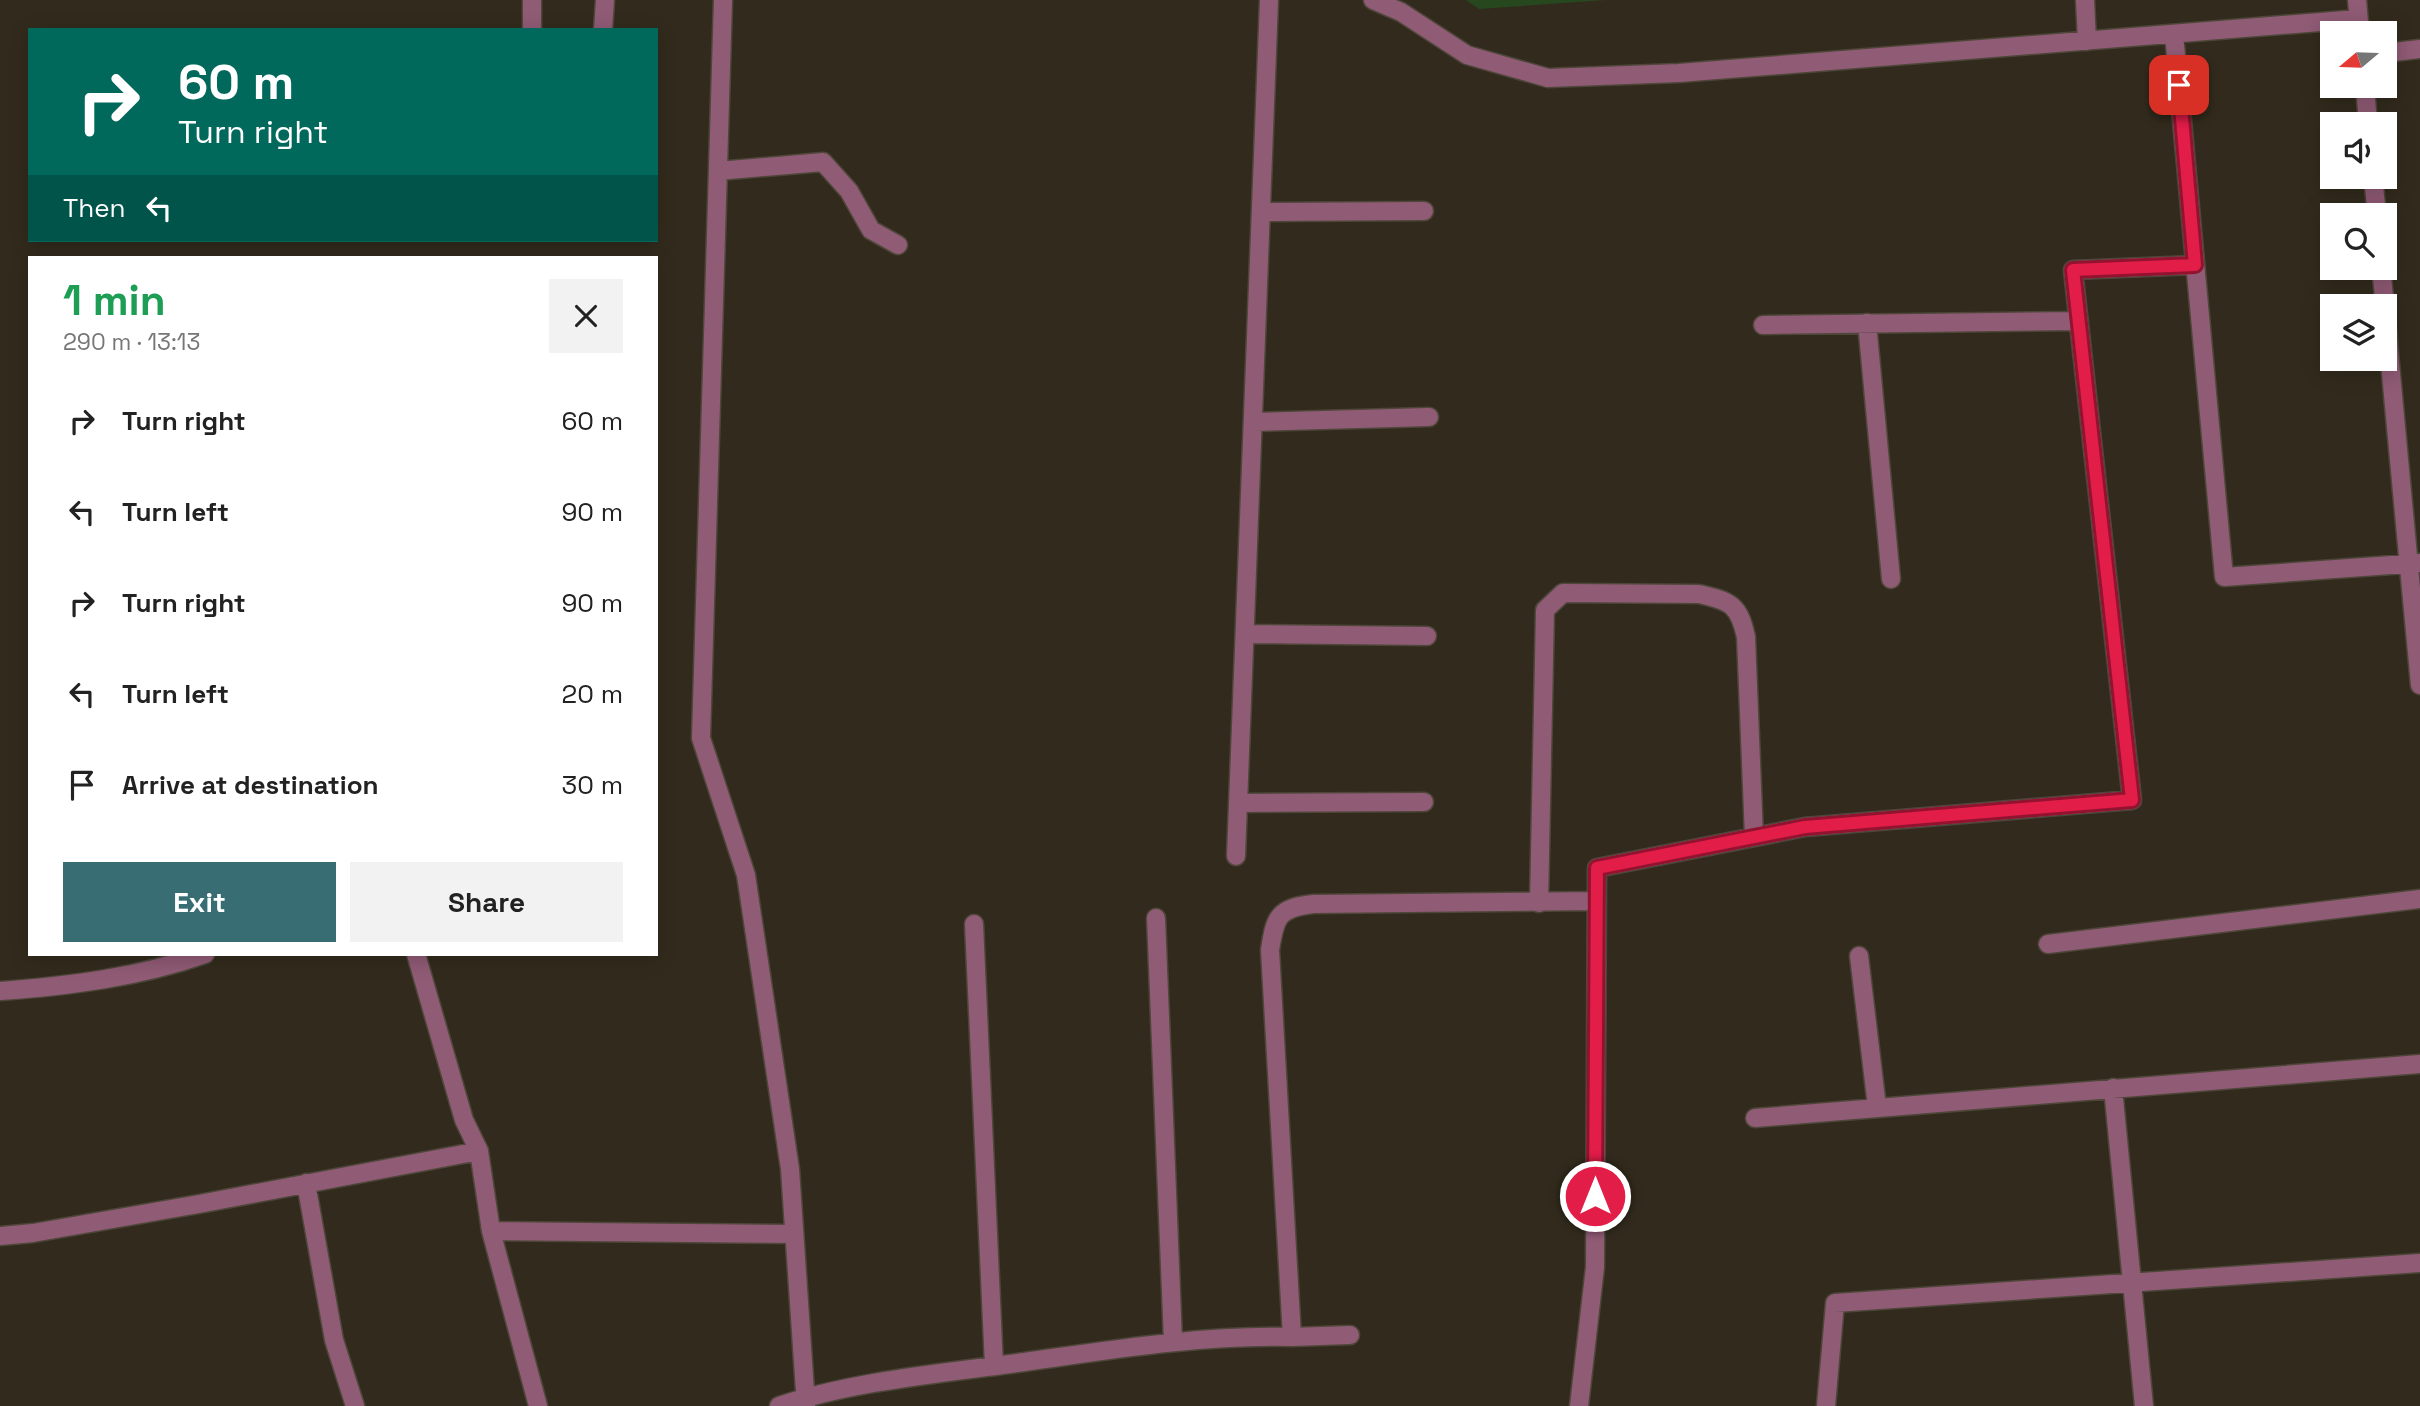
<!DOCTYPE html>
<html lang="en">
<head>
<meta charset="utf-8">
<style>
  :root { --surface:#fff; --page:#f2f2f2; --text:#222; --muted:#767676; --accent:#386e73 }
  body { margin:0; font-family:"Space Grotesk",sans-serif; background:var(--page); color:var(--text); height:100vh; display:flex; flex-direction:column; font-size:26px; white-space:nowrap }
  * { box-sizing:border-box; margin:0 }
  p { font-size:23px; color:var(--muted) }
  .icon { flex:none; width:38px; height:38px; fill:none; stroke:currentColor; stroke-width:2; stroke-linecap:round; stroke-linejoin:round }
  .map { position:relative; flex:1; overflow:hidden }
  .drawer { position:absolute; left:28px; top:256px; width:630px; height:700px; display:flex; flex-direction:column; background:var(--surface); border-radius:0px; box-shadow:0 4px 18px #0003 }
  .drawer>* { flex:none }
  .top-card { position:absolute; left:28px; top:28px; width:630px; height:214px; border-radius:0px; box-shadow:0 4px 18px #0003; background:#00695c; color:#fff; overflow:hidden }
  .needle { width:46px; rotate:251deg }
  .buttons { position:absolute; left:2320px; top:21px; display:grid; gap:14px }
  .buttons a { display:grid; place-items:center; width:77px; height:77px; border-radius:0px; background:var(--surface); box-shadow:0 4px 18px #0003; font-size:35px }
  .pin { position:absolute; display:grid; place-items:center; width:60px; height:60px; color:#fff; margin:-30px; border-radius:14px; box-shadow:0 4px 10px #0006 }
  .me { position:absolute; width:77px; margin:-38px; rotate:0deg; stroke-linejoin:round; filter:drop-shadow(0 0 5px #0008) }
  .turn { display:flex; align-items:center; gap:24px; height:147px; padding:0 35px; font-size:32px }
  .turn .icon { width:91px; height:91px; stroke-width:2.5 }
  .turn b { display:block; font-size:49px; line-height:60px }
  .then { display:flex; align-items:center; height:66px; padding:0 35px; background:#0003; gap:14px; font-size:26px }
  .round { display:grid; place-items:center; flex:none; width:74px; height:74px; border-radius:0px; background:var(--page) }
  .summary { display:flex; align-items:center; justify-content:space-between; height:119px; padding:0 35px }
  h1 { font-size:42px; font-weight:700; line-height:52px; color:#1e9e55 }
  .button { display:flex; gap:14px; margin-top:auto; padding:14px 35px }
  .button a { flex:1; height:80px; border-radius:0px; background:var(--accent); color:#fff; font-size:28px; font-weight:700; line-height:80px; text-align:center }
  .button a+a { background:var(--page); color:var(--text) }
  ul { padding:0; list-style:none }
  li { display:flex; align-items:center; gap:21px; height:91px; padding:0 35px }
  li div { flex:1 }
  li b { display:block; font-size:26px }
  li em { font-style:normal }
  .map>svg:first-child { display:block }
  .green { fill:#27471e }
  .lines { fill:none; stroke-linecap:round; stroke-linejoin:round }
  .minor-casing { stroke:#4d4639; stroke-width:21 }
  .minor { stroke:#905b75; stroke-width:18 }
  .route-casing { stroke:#92132f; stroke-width:18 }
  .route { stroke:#e11d48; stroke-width:12 }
</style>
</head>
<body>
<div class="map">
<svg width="2420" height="1406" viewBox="0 0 2420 1406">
  <rect width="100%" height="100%" fill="#322b1d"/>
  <path class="green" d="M1466 0H1606L1479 9Z"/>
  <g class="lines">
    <defs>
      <path id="minor" d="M723 0 701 738 746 875 790 1169 806 1406
        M1373 0 1401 12 1467 55 1548 78 1679 73 2358 19
        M2085 0 2087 41
        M2357 0 2360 33
        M532 30V0
        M603 30 605 0
        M2174 34 2224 577 2420 563
        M2385 53 2420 49
        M2365 86 2368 124
        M718 171 823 162 849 191 871 230 898 245
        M2373 177 2377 215
        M1261 212 1424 211
        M2381 268 2385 306
        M2385 309 2420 685
        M1867 323 1891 579
        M1763 325 2079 321
        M1253 422 1429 417
        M1245 634 1427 636
        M1238 803 1424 802
        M1236 856 1269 0
        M1539 903 1545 610 1563 593 1699 594C1731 601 1739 605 1746 637L1754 837
        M1156 918 1173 1341
        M974 924 994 1366
        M2048 944 2420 899
        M1859 956 1877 1107
        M0 991C69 986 140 977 205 954
        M2113 1088 2144 1406
        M1755 1118 2420 1064
        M479 1151 491 1231 794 1234
        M306 1183 334 1340 355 1406
        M491 1231 538 1406
        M0 1236 33 1233 199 1204 479 1151 464 1120 416 954
        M1292 1337 1350 1335
        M779 1406C851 1382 935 1374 1010 1364 1104 1351 1196 1335 1292 1337L1270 950C1275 917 1278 908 1313 904L1597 901
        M1579 1406 1595 1267 1597 868 1805 827 2132 800 2073 270 2195 265
        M1826 1406 1835 1303 2420 1263"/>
    </defs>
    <use href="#minor" class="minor-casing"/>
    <use href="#minor" class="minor"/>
  </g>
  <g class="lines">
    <defs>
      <path id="route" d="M1595 1196 1597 868 1805 827 2132 800 2073 270 2195 265 2179 85"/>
    </defs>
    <use href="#route" class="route-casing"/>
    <use href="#route" class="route"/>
  </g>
</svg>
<div class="buttons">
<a><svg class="needle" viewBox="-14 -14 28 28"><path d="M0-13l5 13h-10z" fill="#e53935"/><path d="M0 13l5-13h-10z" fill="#767676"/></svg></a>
<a><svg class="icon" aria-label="sound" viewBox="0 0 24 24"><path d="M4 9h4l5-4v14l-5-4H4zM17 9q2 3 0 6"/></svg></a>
<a><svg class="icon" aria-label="search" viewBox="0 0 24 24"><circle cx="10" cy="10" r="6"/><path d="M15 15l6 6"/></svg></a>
<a><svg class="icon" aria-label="layers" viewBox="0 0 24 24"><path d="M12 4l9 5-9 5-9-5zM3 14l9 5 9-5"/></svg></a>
</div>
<div class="pin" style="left:2179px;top:85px;background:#d93025"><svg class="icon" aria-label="arrive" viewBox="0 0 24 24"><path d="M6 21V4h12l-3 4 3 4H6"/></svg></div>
<svg class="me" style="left:1595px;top:1196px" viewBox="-20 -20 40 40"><circle r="17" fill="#e11d48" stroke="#fff" stroke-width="3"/><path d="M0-11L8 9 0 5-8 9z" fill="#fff"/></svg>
<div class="top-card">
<div class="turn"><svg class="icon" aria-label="right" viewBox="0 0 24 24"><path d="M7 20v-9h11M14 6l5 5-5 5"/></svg><div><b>60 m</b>Turn right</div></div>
<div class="then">Then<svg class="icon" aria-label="left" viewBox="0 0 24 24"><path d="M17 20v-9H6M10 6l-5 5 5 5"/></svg></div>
</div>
<section class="drawer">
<div class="summary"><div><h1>1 min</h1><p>290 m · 13:13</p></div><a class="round"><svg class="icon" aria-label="close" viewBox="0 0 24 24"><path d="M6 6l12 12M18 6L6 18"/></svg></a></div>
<ul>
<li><svg class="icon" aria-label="right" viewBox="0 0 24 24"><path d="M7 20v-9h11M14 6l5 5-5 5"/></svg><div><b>Turn right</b></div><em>60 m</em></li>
<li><svg class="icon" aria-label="left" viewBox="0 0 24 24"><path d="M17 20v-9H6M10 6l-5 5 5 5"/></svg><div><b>Turn left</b></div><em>90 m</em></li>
<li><svg class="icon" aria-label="right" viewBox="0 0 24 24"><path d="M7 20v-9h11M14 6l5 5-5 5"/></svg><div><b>Turn right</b></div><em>90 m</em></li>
<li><svg class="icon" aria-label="left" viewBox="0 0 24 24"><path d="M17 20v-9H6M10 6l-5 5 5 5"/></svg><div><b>Turn left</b></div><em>20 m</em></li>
<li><svg class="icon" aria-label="arrive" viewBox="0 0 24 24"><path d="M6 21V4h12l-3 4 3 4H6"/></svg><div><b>Arrive at destination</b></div><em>30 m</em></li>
</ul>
<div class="button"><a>Exit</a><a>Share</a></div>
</section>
</div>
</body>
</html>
